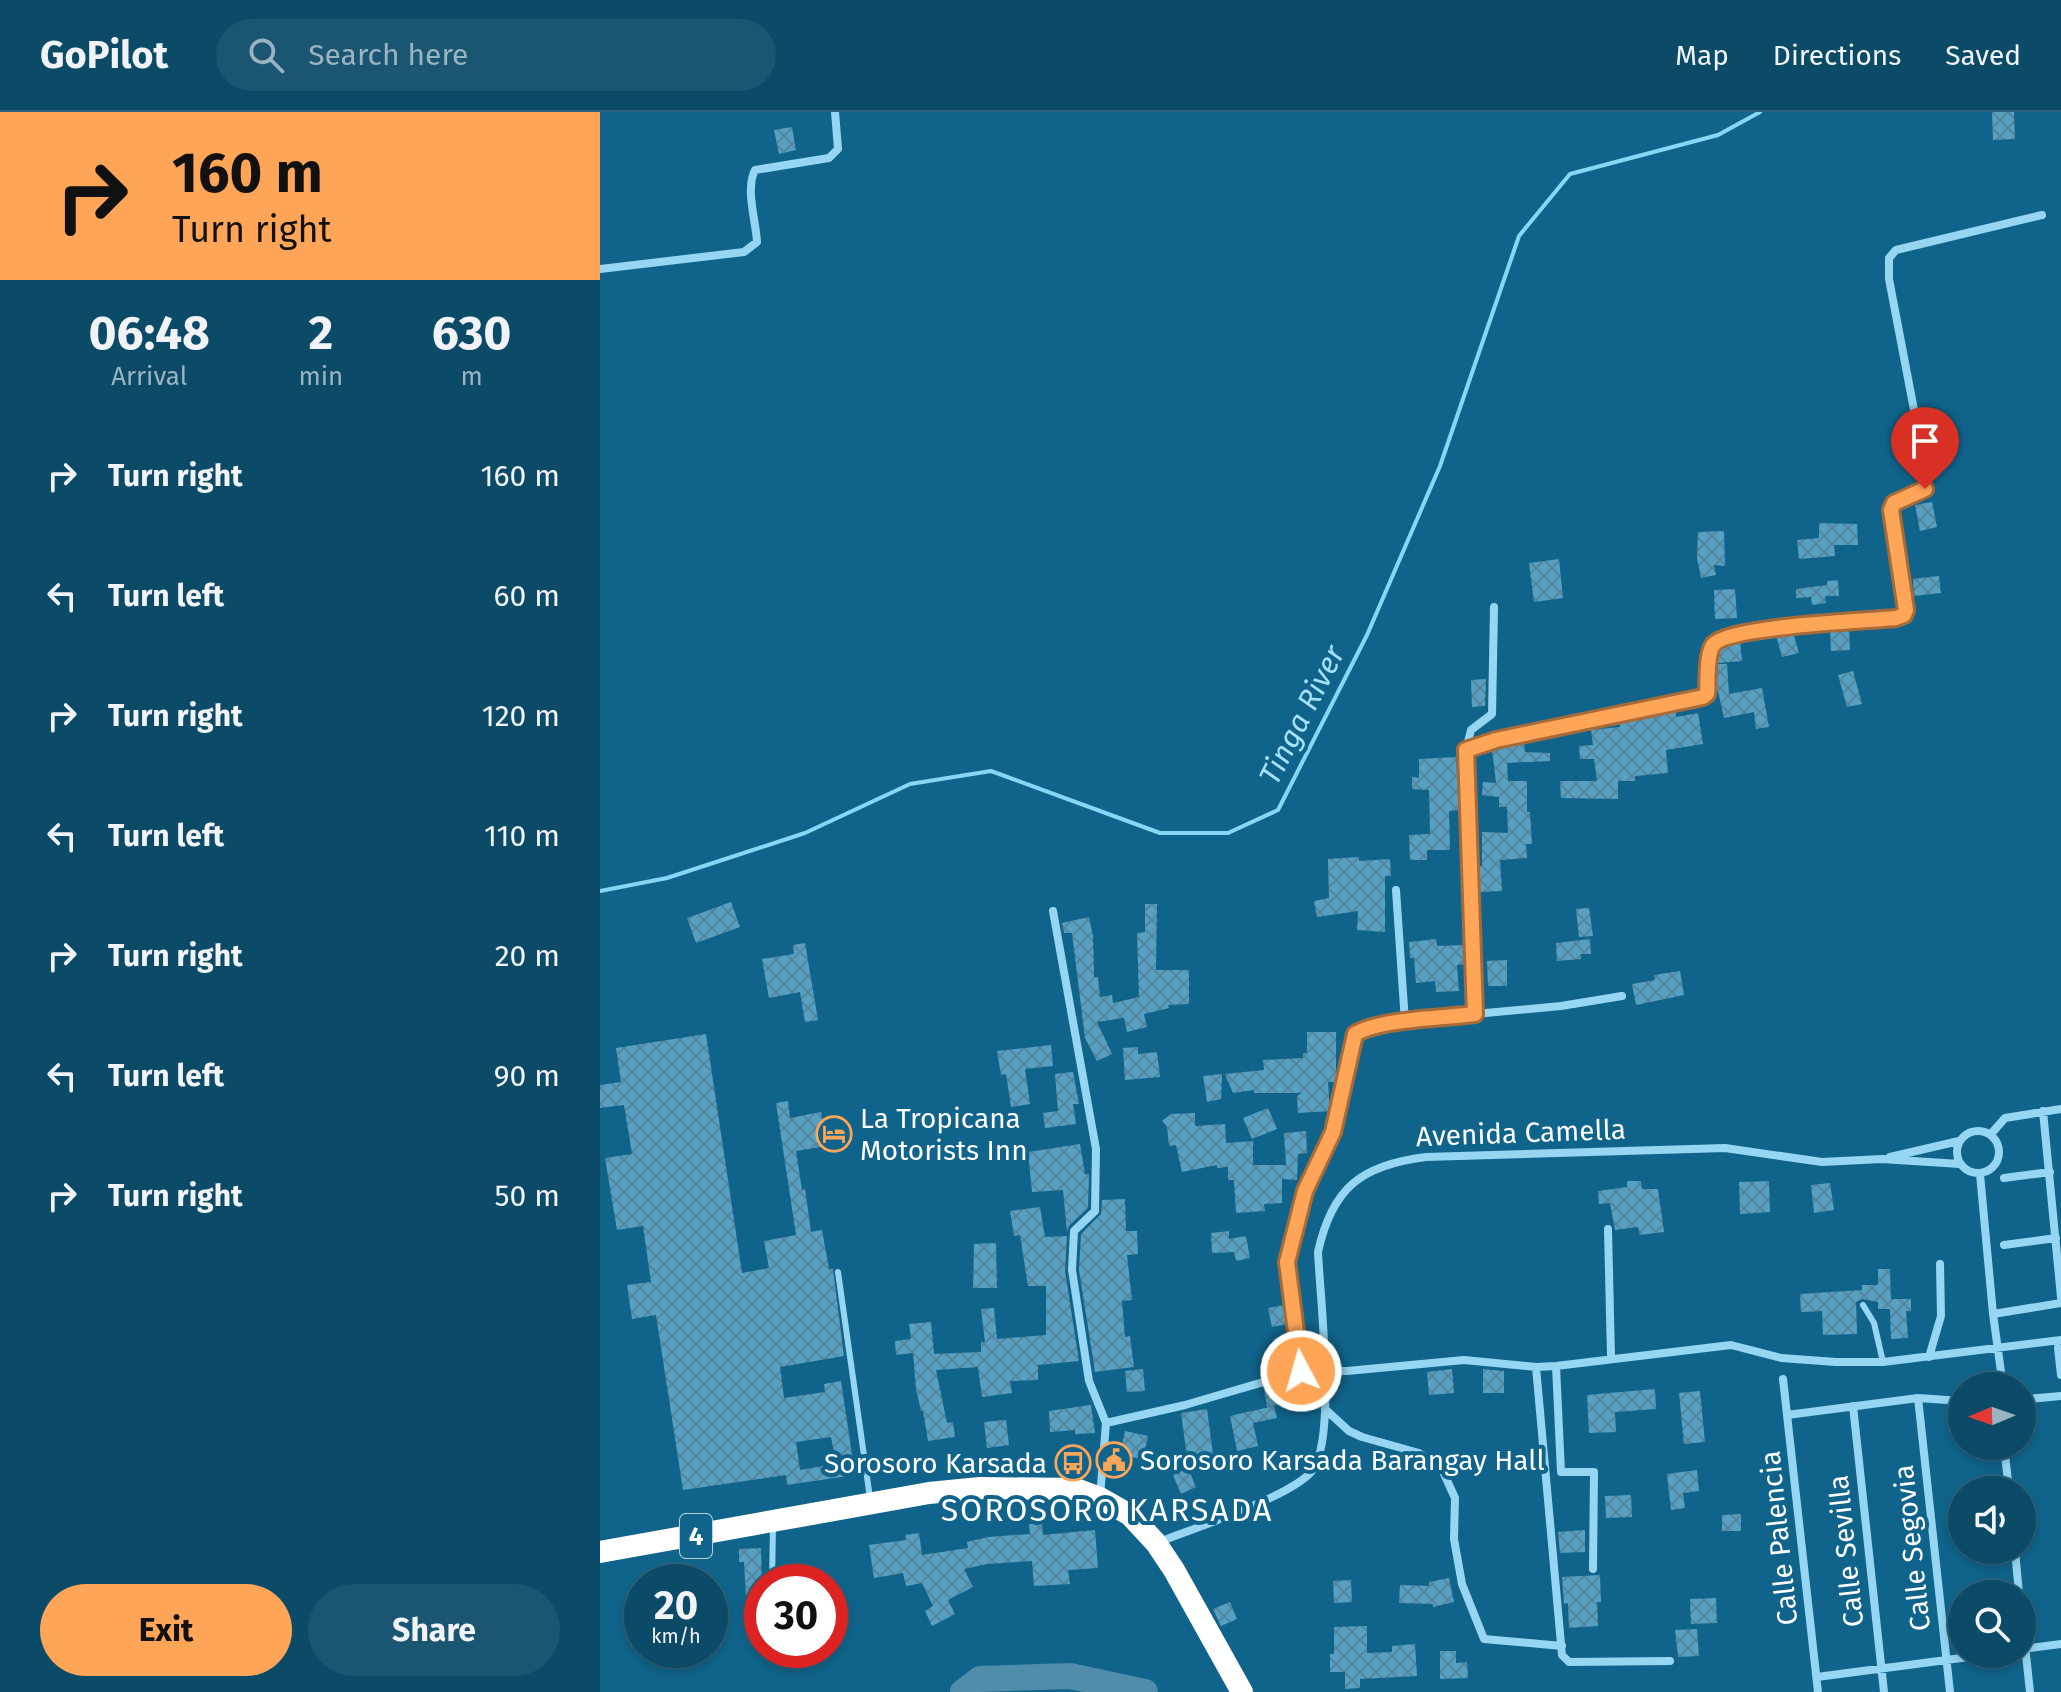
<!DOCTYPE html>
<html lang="en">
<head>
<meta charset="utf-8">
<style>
  :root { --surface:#0c4b68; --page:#1a5571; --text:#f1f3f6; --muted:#9ab3c0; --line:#2c637c; --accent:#ffa557 }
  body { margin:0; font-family:"Fira Sans",sans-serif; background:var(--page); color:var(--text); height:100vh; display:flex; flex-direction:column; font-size:30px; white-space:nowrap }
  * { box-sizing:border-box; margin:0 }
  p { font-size:26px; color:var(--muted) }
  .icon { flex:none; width:44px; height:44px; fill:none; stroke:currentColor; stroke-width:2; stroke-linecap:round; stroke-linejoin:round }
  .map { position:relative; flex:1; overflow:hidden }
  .panel { display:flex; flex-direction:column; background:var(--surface); width:600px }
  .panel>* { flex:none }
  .top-card { background:#ffa557; color:#111; overflow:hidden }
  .needle { width:52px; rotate:268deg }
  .fabs { position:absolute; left:1348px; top:1260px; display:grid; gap:16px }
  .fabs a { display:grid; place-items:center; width:88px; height:88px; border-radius:50%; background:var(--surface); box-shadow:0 4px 12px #0003,0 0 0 2px var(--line); font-size:40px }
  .speed { position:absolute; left:24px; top:1452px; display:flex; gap:16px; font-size:40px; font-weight:700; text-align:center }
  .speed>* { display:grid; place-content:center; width:104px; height:104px; border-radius:50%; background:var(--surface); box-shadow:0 4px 12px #0003,0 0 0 2px var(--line); line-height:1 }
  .speed small { font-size:20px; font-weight:400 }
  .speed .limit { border:12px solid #d22; background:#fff; color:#111 }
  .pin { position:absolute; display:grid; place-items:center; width:68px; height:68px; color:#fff; margin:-82px -34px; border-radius:50% 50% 50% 0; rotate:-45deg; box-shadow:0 0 8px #0007 }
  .pin .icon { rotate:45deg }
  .me { position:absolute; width:88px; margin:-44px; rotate:354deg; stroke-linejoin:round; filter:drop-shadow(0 0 6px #0008) }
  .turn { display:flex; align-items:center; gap:28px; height:168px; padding:0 40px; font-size:36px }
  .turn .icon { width:104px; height:104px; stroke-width:2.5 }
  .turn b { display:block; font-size:56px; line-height:68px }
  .eta { display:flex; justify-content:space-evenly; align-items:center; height:136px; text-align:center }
  .eta b { font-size:48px; font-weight:700; line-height:56px }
  .button { display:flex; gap:16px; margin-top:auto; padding:16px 40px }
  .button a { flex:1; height:92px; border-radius:48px; background:var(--accent); color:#111; font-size:32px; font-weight:700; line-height:92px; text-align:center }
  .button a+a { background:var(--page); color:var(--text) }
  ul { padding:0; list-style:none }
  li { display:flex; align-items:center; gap:24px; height:120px; padding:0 40px }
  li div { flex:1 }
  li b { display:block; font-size:30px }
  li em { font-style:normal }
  header { display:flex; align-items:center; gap:48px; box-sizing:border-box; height:112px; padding:0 40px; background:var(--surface); border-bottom:2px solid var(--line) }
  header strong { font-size:38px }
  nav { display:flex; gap:44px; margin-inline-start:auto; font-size:28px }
  .search { width:560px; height:72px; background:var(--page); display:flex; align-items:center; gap:20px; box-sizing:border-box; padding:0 28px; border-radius:44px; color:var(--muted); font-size:30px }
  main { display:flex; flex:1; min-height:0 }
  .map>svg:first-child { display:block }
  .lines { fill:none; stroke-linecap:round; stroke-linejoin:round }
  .stream { stroke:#88d6f6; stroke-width:4 }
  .river { stroke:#508daa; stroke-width:26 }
  .building { fill:url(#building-cross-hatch); fill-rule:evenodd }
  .lane { stroke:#96d6f2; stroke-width:6 }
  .street { stroke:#96d6f2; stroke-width:8 }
  .highway { stroke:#fff; stroke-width:22 }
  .route-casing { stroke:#a66b39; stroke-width:20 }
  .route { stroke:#ffa557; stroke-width:14 }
  .labels { text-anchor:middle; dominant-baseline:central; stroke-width:8; stroke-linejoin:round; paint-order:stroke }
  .shield { fill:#10648b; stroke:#b7d0dc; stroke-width:2 }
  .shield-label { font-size:26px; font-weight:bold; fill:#fff }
  .poi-label { font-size:28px; fill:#fff; stroke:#10648b; text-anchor:start }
  .street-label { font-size:28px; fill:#fff; stroke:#10648b }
  .water-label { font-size:30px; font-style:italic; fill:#a7e1f9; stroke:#10648b }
  .quarter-label { font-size:32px; letter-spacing:2px; fill:#fff; stroke:#10648b }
</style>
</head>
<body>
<header>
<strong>GoPilot</strong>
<div class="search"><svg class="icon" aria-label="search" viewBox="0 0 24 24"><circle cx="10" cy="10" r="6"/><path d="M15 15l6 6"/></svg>Search here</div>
<nav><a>Map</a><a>Directions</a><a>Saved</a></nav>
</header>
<main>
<section class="panel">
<div class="top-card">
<div class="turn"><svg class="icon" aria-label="right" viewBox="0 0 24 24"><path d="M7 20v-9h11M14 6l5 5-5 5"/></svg><div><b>160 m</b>Turn right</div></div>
</div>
<div class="eta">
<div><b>06:48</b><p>Arrival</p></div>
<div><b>2</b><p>min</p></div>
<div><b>630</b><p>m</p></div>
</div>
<ul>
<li><svg class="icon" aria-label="right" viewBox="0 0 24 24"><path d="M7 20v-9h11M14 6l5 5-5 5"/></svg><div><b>Turn right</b></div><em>160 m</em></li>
<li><svg class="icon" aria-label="left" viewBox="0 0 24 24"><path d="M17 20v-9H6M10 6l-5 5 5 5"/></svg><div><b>Turn left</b></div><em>60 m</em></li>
<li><svg class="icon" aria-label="right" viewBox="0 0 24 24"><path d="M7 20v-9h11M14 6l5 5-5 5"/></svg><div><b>Turn right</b></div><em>120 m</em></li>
<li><svg class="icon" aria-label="left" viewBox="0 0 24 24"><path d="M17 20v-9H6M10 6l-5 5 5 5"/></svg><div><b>Turn left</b></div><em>110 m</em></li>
<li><svg class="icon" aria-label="right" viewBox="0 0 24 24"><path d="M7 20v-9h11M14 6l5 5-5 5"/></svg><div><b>Turn right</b></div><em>20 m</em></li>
<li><svg class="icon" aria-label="left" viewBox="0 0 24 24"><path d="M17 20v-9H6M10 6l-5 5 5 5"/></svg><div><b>Turn left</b></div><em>90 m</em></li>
<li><svg class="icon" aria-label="right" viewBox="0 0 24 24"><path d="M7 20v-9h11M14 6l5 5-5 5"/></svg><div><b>Turn right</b></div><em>50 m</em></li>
</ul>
<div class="button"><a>Exit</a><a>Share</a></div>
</section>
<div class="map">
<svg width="1461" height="1580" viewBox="0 0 1461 1580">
  <defs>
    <pattern id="building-cross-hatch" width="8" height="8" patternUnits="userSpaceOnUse" patternTransform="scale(2)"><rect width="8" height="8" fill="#58a0c1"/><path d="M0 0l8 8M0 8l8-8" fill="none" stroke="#54879e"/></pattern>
  </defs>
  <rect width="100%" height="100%" fill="#10648b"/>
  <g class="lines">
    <path class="stream" d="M0 779 67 766 205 721 310 672 391 659 560 721H628L678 698 767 523 840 354 919 124 970 62 1118 23 1160 0"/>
    <path class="river" d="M363 1580 380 1567 470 1564 545 1580"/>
  </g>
  <path class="building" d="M1392 0H1414L1415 27 1393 28Z
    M192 15 196 38 179 42 174 18Z
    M1332 390 1337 415 1320 419 1315 393Z
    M1219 411 1257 412 1258 433H1234L1235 444 1199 447 1197 428 1219 426Z
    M1124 419 1125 454 1114 453 1116 463 1101 466 1097 446 1098 420Z
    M959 447 963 486 934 490 929 451Z
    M1339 464 1341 481 1314 484 1313 467Z
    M1238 468 1239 484H1225L1226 491 1212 493 1211 485 1196 486V477L1227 473V469Z
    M1135 477 1137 506 1115 507 1114 478Z
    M1249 516 1250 538 1231 539 1230 518Z
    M1193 521 1199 541 1182 545 1176 523Z
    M1140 529 1142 549 1118 551V538Z
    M1115 552H1127L1129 582 1162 576 1169 615 1156 617 1154 600 1124 606 1118 579H1115Z
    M1253 559 1262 592 1247 595 1238 563Z
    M886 567 885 594 872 595 871 568Z
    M1076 601V605L1098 601 1103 632 1066 638 1068 661 1035 664V669H1018V687L961 686 960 669H997L994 647H980L979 634 993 633 991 618 1020 615V610L1051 603Z
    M924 630 925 640 950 641V649L907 651 908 669H927V700H930L932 732H926L927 746 900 748 902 779 880 780 879 754H882V720L908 721 907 695H899V685L882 683 883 670 896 671 892 637Z
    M856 645 859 698 849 699 850 738H827V748H810L809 723 830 722 829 678 812 677V665L819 666V647Z
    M759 745V749L790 747 791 764H785V820L757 818 758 799 717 805 714 789 729 786 728 747Z
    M131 790 140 815 96 831 87 806Z
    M545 792H557L556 858H589V892L568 893 569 896 544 902 547 915 527 920 524 906 497 910 512 942 497 949 485 926 472 821H464L462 811 489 805 493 824 494 865H498L500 885 512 883 513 891 539 885 537 821 545 820Z
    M989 796 993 824 979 825 976 797Z
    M836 827 837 834 866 833V852L857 853 859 879 836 880 835 869 816 871 814 846H810L809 830Z
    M990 827 991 842H981V847L957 849 956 831Z
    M205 831 218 908 205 910 200 880 169 886 162 847 194 842 193 833Z
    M907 848V874H888L887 849Z
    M1080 859 1084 883 1036 893 1032 872 1055 868 1054 863Z
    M707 920H736V970H728L730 999 698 1001 697 984 702 981H654V978L633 981 625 962 664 958 663 948 703 946V941H707Z
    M106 922 142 1161 169 1156 164 1129 196 1123 176 991 188 989 190 1006 221 1000 227 1034 196 1039 202 1078 205 1077 211 1120 222 1118 229 1157H233L244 1244 180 1255 184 1286 225 1280 224 1272 241 1269 255 1363 187 1373 186 1363 83 1378 56 1203 32 1207 27 1173 51 1170 43 1114 17 1118 5 1046 32 1042 24 993 0 996V973L21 970 16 936ZM231 1325 236 1352 200 1358 196 1330Z
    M451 933 453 954 425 957 430 992 411 995 406 962 401 963 397 939Z
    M538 935V942L557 940 560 965 525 968 523 936Z
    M473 960 479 992H473L476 1012 445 1016 443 1001 458 999 455 962Z
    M622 962 621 987 607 990 603 964Z
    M668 996 677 1017 652 1027 643 1006Z
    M595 1001V1014L625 1012 626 1031 653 1029V1053H686L684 1021 706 1019 707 1041 698 1042 697 1068 682 1067V1091L664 1092 665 1099 636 1101 634 1068H628V1055L617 1056V1053L582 1060 576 1033 569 1034 567 1015 562 1009 571 1002Z
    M480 1032 485 1062H489L488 1096 469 1114 467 1120 463 1078 432 1080 428 1040Z
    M1027 1069H1041L1042 1077H1058L1064 1120 1040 1123 1038 1115 1015 1118 1010 1091 999 1092 998 1079 1027 1075Z
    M1169 1069 1170 1100 1140 1102 1139 1070Z
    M1230 1071 1234 1098 1214 1101 1211 1073Z
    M525 1087 526 1119H537L538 1142 527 1143 532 1188 522 1189 525 1225 530 1224 534 1255 495 1260 479 1158 481 1122 501 1102 502 1088Z
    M440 1095 445 1125 467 1124 465 1159 479 1249 438 1253V1268L410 1269 412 1281 382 1285 378 1255 336 1258 347 1311 353 1310 355 1325 328 1329 323 1299H321L316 1277 313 1241 296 1243 295 1229 311 1227 309 1212 331 1210 334 1242 381 1240V1230H385L381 1197 394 1196 397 1227 446 1223V1174H428L420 1123 414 1124 410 1099Z
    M629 1119V1127L646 1124 650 1146 636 1149 634 1140 612 1141 611 1121Z
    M396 1131 397 1176H373L374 1132Z
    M1278 1157H1290L1291 1187H1311V1199H1306L1308 1226 1291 1227 1290 1197H1278V1190L1262 1187 1256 1190 1257 1222 1223 1223 1222 1199 1201 1200 1200 1182 1262 1178V1173H1278Z
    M684 1193 688 1212 672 1215 668 1196Z
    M543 1257 545 1279 527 1280 525 1259Z
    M852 1257 854 1281 829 1283 827 1260Z
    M883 1257 904 1259V1281H883Z
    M687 1270 691 1290 667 1295 664 1277Z
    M1055 1277 1056 1297 1015 1300 1016 1320 989 1321 987 1283Z
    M1100 1279 1105 1330 1084 1332 1079 1281Z
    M491 1293 495 1321 475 1322V1318L450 1320 449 1299Z
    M674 1294 677 1306 653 1311 658 1334 637 1339 630 1304Z
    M607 1297 613 1342 587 1345 581 1301Z
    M406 1308 409 1333 387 1336 384 1310Z
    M525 1319 548 1324 543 1347 520 1343Z
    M588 1356 596 1375 581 1382 573 1363Z
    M1097 1358 1099 1379 1083 1381 1085 1396 1071 1398 1067 1362Z
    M1031 1383 1032 1405 1006 1406 1005 1384Z
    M1141 1402V1419H1122V1403Z
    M442 1411 443 1423 495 1418 498 1456 468 1458 470 1472 434 1474 432 1449 387 1452 364 1457 373 1475 348 1488 355 1502 332 1514 325 1499 333 1494 322 1471 306 1474 303 1461 274 1466 269 1433 306 1428 305 1423 319 1421 322 1443 368 1436 367 1430 388 1425 430 1422 429 1412Z
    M985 1418V1440L960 1441 958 1420Z
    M161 1436 162 1485 146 1486 144 1450H139V1437Z
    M1000 1463 1001 1490H997L998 1514 969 1516 968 1491 964 1492 962 1465Z
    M849 1466 854 1490 833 1495V1492L799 1491 800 1473 829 1474V1470Z
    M751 1468 752 1490 734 1491 733 1469Z
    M1116 1486 1117 1511 1091 1512 1090 1487Z
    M630 1490 637 1507 621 1514 613 1497Z
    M767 1514V1541L792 1540V1534L815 1532 817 1564 760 1567V1576L745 1577V1560H730V1542H734V1515Z
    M1097 1517 1099 1544 1078 1545 1075 1518Z
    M840 1539H856V1551L867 1550 868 1566 840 1567Z"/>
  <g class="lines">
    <path class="lane" d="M238 1160 270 1386
      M1263 1193 1274 1211 1283 1250
      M172 1470 173 1414
      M170 1542V1538"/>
    <path class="street" d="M0 157 144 140 157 130C156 109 145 77 155 58L229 46 238 37 235 0
      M866 638 871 618 892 602 894 495
      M796 778 805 910
      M453 799 496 1037 495 1099 474 1119 472 1158 489 1269 506 1311 500 1385
      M875 902 961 894 1022 884
      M1443 999 1461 1185
      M1357 1040a21 21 0 1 1 42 0a21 21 0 1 1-42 0Z
      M1391 1022 1405 1006 1461 997
      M1290 1045 1359 1029
      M1380 1062 1393 1202 1402 1267
      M1404 1066 1450 1060
      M1008 1117 1011 1245
      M1404 1133 1456 1126
      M1393 1202 1461 1191
      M1458 1236 1461 1263
      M1329 1245 1341 1204 1340 1152
      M956 1254 961 1360H994L993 1457
      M936 1255 962 1543 969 1550 1070 1549
      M701 1259 687 1150 705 1079 733 1020 755 922 767 914 875 902 866 638 896 628 1103 585 1107 582C1108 569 1106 544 1113 533 1127 514 1267 509 1296 506L1306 498 1291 398 1294 391 1325 377 1327 366 1289 167V146L1296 138 1442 103
      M1183 1267 1218 1580
      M1386 1274C1397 1264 1411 1265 1421 1274
      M1318 1286 1350 1580
      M1428 1287 1461 1284
      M1253 1294 1284 1580
      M725 1297 749 1319 762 1325 819 1341 841 1355 855 1386 854 1427 862 1472 884 1527 962 1534
      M1187 1303 1318 1286 1362 1289
      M1422 1304 1425 1300 1426 1282
      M506 1311 585 1293 701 1259H747L864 1248 936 1255 956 1254 1131 1233 1181 1246 1236 1250H1283L1461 1228
      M1404 1334 1409 1378
      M557 1431C591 1417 691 1385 712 1359 737 1327 720 1185 718 1140 732 1076 761 1053 826 1045L1125 1036 1222 1050 1282 1047 1360 1052
      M1415 1438 1419 1482
      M1422 1506 1430 1580
      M1422 1537 1461 1532
      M1217 1565 1392 1542"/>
    <path class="highway" d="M0 1440 329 1381 380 1376 476 1377 500 1386 530 1403 556 1431 574 1458 642 1580"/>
  </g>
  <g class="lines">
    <defs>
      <path id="route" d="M701 1259 687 1150 705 1079 733 1020 755 922C779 907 844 906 875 902L866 638 896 628 1103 585 1107 582C1108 569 1106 544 1113 533 1127 514 1267 509 1296 506L1304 503 1306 498 1291 398 1294 391 1325 377"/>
    </defs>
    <use href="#route" class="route-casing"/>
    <use href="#route" class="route"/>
  </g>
  <defs>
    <symbol id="hotel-ring" viewBox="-11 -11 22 22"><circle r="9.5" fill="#10648b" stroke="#ffa557" stroke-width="1.5"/><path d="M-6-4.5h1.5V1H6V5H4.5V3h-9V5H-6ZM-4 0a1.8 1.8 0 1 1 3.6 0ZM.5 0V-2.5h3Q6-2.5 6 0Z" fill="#ffa557"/></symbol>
    <symbol id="civic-ring" viewBox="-11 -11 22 22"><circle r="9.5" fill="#10648b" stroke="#ffa557" stroke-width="1.5"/><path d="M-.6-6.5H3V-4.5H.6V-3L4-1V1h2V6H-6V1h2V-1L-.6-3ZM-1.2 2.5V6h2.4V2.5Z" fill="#ffa557"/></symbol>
    <symbol id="bus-ring" viewBox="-11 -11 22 22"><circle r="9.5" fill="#10648b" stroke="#ffa557" stroke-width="1.5"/><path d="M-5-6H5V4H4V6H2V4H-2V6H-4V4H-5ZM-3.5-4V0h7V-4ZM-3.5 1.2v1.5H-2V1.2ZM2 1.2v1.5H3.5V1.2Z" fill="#ffa557"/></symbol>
  </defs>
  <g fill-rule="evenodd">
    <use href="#hotel-ring" x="214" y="1002" width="40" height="40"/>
    <use href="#civic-ring" x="494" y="1328" width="40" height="40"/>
    <use href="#bus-ring" x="453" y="1331" width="40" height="40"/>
  </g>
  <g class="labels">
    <rect class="shield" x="80" y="1402" width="32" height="44" rx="6"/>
    <g class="shield-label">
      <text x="96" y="1424">4</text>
    </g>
    <g class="poi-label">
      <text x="260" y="1006">La Tropicana<tspan x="260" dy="32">Motorists Inn</tspan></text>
      <text x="540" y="1348">Sorosoro Karsada Barangay Hall</text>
      <text x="447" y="1351" text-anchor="end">Sorosoro Karsada</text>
    </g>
    <g class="street-label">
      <text transform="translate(921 1021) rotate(-2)">Avenida Camella</text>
      <text transform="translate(1179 1426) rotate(-96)">Calle Palencia</text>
      <text transform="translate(1312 1436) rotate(-96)">Calle Segovia</text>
      <text transform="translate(1246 1439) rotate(-96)">Calle Sevilla</text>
    </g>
    <g class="water-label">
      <text transform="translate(702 603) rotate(-63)">Tinga River</text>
    </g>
    <g class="quarter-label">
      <text x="507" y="1398">SOROSORO KARSADA</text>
    </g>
  </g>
</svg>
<div class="fabs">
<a><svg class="needle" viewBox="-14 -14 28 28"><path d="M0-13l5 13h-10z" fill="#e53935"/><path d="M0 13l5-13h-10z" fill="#9ab3c0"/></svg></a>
<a><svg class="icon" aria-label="sound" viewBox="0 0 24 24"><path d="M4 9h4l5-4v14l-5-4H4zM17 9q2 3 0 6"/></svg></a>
<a><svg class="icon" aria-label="search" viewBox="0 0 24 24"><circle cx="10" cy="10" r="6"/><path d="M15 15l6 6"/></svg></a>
</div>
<div class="speed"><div>20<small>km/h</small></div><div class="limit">30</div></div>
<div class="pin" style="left:1325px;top:377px;background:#d93025"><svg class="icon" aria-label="arrive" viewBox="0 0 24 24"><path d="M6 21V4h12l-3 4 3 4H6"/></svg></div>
<svg class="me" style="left:701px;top:1259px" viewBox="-20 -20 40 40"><circle r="17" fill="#ffa557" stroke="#fff" stroke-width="3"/><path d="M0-11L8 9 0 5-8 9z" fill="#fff"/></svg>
</div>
</main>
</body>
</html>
